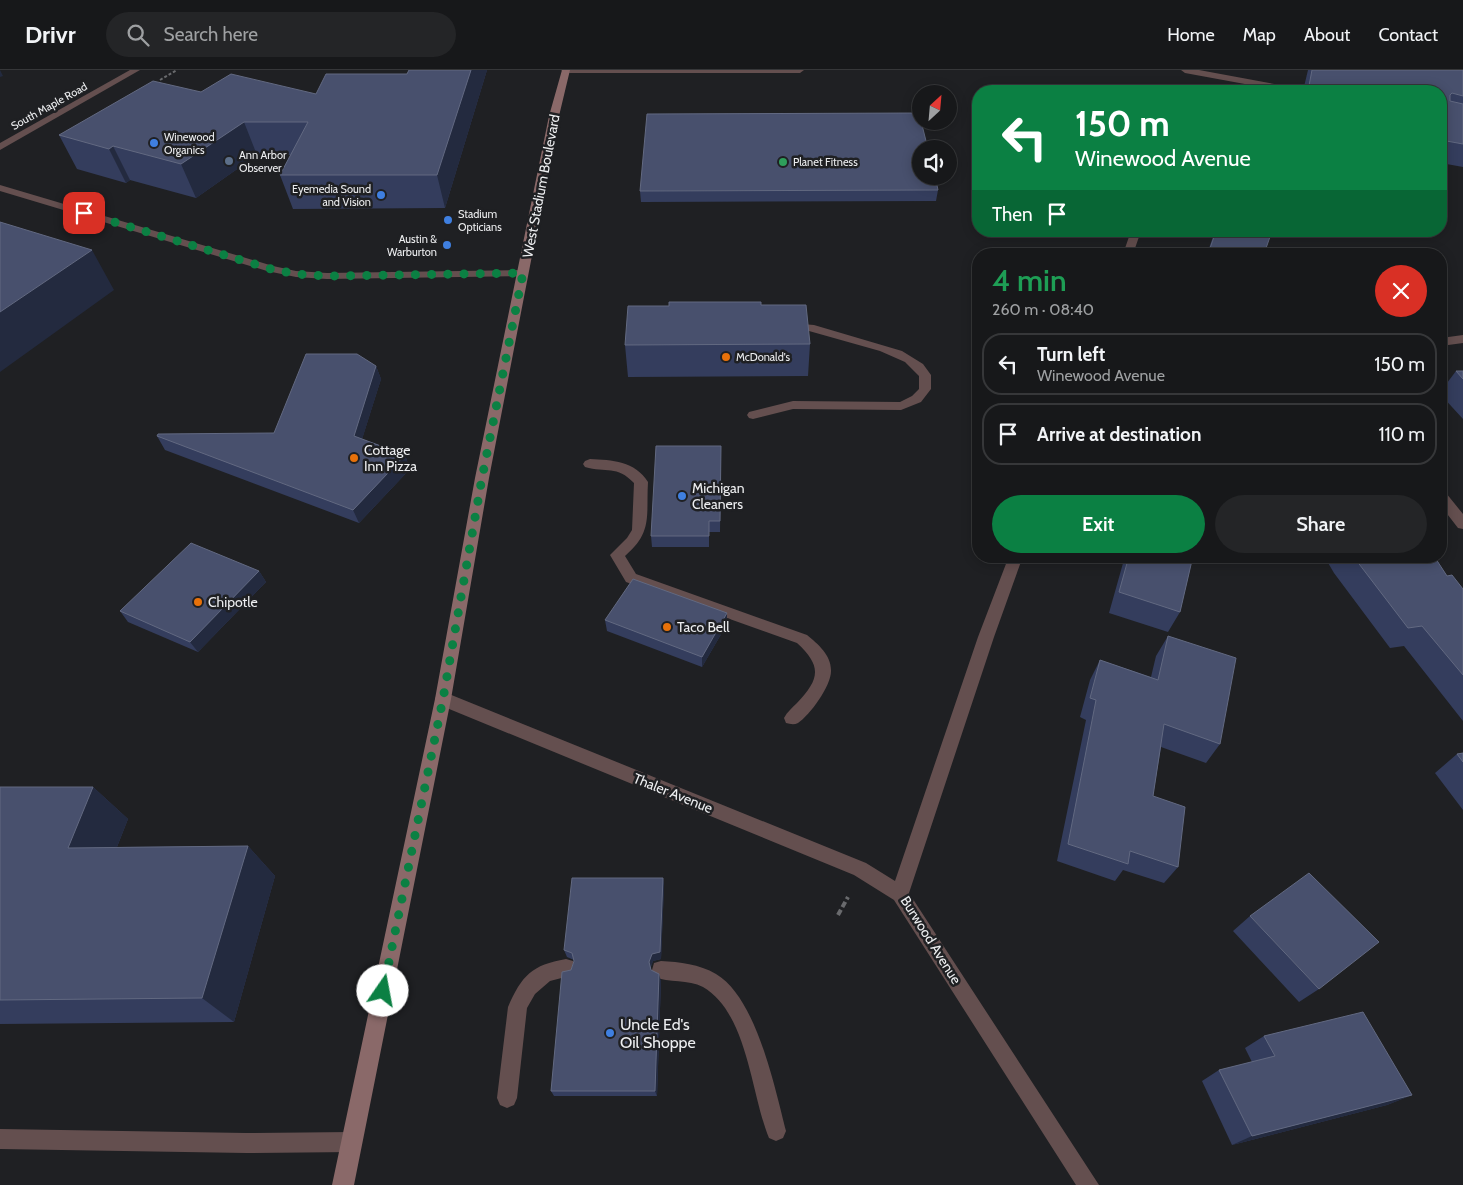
<!DOCTYPE html>
<html lang="en">
<head>
<meta charset="utf-8">
<style>
  :root { --surface:#17181a; --page:#242527; --text:#f1f3f6; --muted:#9ea0a2; --line:#363739; --accent:#0b8043 }
  body { margin:0; font-family:Cabin,sans-serif; background:var(--page); color:var(--text); height:100vh; display:flex; flex-direction:column; font-size:19px; white-space:nowrap }
  * { box-sizing:border-box; margin:0 }
  p { font-size:16px; color:var(--muted) }
  .icon { flex:none; width:28px; height:28px; fill:none; stroke:currentColor; stroke-width:2; stroke-linecap:round; stroke-linejoin:round }
  .map { position:relative; flex:1; overflow:hidden }
  .side { position:absolute; left:972px; top:178px; width:475px; height:315px; display:flex; flex-direction:column; background:var(--surface); border-radius:20px; box-shadow:0 2px 12px #0003,0 0 0 1px var(--line) }
  .side>* { flex:none }
  .hud { position:absolute; left:972px; top:15px; width:475px; height:152px; border-radius:20px; box-shadow:0 2px 12px #0003,0 0 0 1px var(--line); background:#0b8043; color:#fff; overflow:hidden }
  .needle { width:32px; rotate:26deg }
  .buttons { position:absolute; left:912px; top:15px; display:grid; gap:10px }
  .buttons a { display:grid; place-items:center; width:45px; height:45px; border-radius:50%; background:var(--surface); box-shadow:0 2px 12px #0003,0 0 0 1px var(--line); font-size:25px }
  .pin { position:absolute; display:grid; place-items:center; width:42px; height:42px; color:#fff; margin:-21px; border-radius:10px; box-shadow:0 2px 8px #0006 }
  .me { position:absolute; width:55px; margin:-28px; rotate:12deg; stroke-linejoin:round; filter:drop-shadow(0 0 4px #0008) }
  .turn { display:flex; align-items:center; gap:18px; height:105px; padding:0 20px; font-size:22px }
  .turn .icon { width:65px; height:65px; stroke-width:2.5 }
  .turn b { display:block; font-size:35px; line-height:42px }
  .then { display:flex; align-items:center; height:48px; padding:0 20px; background:#0003; gap:10px; font-size:19px }
  .round { display:grid; place-items:center; flex:none; width:52px; height:52px; border-radius:26px; background:var(--page) }
  .overview { display:flex; align-items:center; justify-content:space-between; height:85px; padding:0 20px }
  h1 { font-size:30px; font-weight:600; line-height:38px; color:#1e9e55 }
  .action { display:flex; gap:10px; margin-top:auto; padding:10px 20px }
  .action a { flex:1; height:58px; border-radius:30px; background:var(--accent); color:#fff; font-size:20px; font-weight:600; line-height:58px; text-align:center }
  .action a+a { background:var(--page); color:var(--text) }
  ul { padding:0; list-style:none }
  li { display:flex; align-items:center; gap:15px; height:62px; margin:0 10px 8px; padding:0 10px; border:2px solid var(--line); border-radius:20px }
  li div { flex:1 }
  li b { display:block; font-size:19px }
  li em { font-style:normal }
  header { display:flex; align-items:center; gap:30px; box-sizing:border-box; height:70px; padding:0 25px; background:var(--surface); border-bottom:1px solid var(--line) }
  header strong { font-size:24px }
  nav { display:flex; gap:28px; margin-inline-start:auto; font-size:18px }
  .search { width:350px; height:45px; background:var(--page); display:flex; align-items:center; gap:12px; box-sizing:border-box; padding:0 18px; border-radius:28px; color:var(--muted); font-size:19px }
  .map>svg:first-child { display:block }
  .lines { fill:none; stroke-linecap:round; stroke-linejoin:round }
  .path-far1 { stroke:#696a6d; stroke-width:2; stroke-dasharray:3 2; stroke-linecap:butt }
  .path { stroke:#696a6d; stroke-width:4; stroke-dasharray:6 3; stroke-linecap:butt }
  .service { fill:#644f4f; fill-rule:evenodd }
  .minor { fill:#644f4f; fill-rule:evenodd }
  .tertiary { fill:#644f4f; fill-rule:evenodd }
  .secondary { fill:#8a6969; fill-rule:evenodd }
  .wall { fill:#343d5d }
  .shaded-wall { fill:#232a3f }
  .building { fill:#48506d; stroke:#626981 }
  .route { stroke:#0b8043; stroke-width:9; stroke-dasharray:0 16.2 }
  .shop-dot { fill:#3f7fe0; stroke:#1f2023; stroke-width:2 }
  .service-dot { fill:#5c6f8a; stroke:#1f2023; stroke-width:2 }
  .leisure-dot { fill:#2e9e5b; stroke:#1f2023; stroke-width:2 }
  .food-dot { fill:#e8710a; stroke:#1f2023; stroke-width:2 }
  .labels { text-anchor:middle; dominant-baseline:central; stroke-width:5; stroke-linejoin:round; paint-order:stroke }
  .far-street-label { font-size:11px; fill:#edeef0; stroke:#1f2023 }
  .far-poi-label { font-size:11px; fill:#edeef0; stroke:#1f2023; text-anchor:start }
  .street-label { font-size:14px; fill:#edeef0; stroke:#1f2023 }
  .poi-label { font-size:14px; fill:#edeef0; stroke:#1f2023; text-anchor:start }
  .near-poi-label { font-size:16px; fill:#edeef0; stroke:#1f2023; text-anchor:start }
</style>
</head>
<body>
<header>
<strong>Drivr</strong>
<div class="search"><svg class="icon" aria-label="search" viewBox="0 0 24 24"><circle cx="10" cy="10" r="6"/><path d="M15 15l6 6"/></svg>Search here</div>
<nav><a>Home</a><a>Map</a><a>About</a><a>Contact</a></nav>
</header>
<div class="map">
<svg width="1463" height="1115" viewBox="0 0 1463 1115">
  <rect width="100%" height="100%" fill="#1f2023"/>
  <g class="lines">
    <path class="path-far1" d="M160 10 177 0"/>
    <path class="path" d="M838 845 848 827"/>
    <path class="service" d="M790 253 814 255 902 281 923 294 931 305V319L921 332 901 340 793 339 753 349 749 348 747 345 749 342 793 331 900 332 912 326 919 319V306L905 292 880 281 809 261 786 260 784 257Z
      M590 389C612 390 635 391 648 412 646 446 653 462 625 486L636 504 807 565C818 574 831 585 831 600 832 615 810 645 798 653 794 655 790 654 786 653L784 648C787 642 792 638 797 633 820 609 822 596 797 573L626 512 610 485 627 468 632 460 634 413C617 395 606 403 585 397L583 394 585 391Z
      M566 889 573 891 575 898 573 905 550 911 535 924 527 938 517 1028 514 1035 507 1038 500 1035 497 1028 508 937C522 905 532 895 566 889Z
      M661 891C680 892 699 894 716 904 756 927 775 1018 786 1061L783 1068 776 1071 769 1068C751 1025 748 943 703 917 688 909 669 913 654 907L652 900 654 893Z
      M0 1059 246 1063 352 1062 359 1065 362 1072 359 1079 352 1082 246 1083 0 1079Z"/>
    <path class="minor" d="M561 0H804L800 3H565Z
      M1181 0H1199L1296 18 1300 21H1283L1185 3Z
      M0 115 273 196 296 201 327 203 523 200 528 203 523 206 327 209 296 207 267 201 0 121Z
      M1131 161H1141L1133 184H1123Z
      M1463 265V273L1441 276V268Z
      M1441 421 1446 423 1463 444V459L1458 458 1441 436Z
      M1009 486H1023L994 567 909 823 1099 1115H1076L894 830 854 805 437 634 435 629 437 624 443 622 449 624 866 793 895 811 978 567Z"/>
    <path class="tertiary" d="M130 0H140L0 80V73Z"/>
    <path class="secondary" d="M562 0H570L559 46 489 408 451 629 354 1115H332L435 629 475 408 549 46Z"/>
  </g>
  <path class="wall" d="M409 0H487L445 138 293 139 280 105 290 85H257L196 128 130 110 126 113 77 99 59 65 201 22 316 24 407 4Z
    M1308 0H1463V97L1441 93V21H1303Z
    M938 120 936 131 641 132 640 121Z
    M1215 161H1272L1264 184H1207Z
    M761 235 810 274 808 306 628 307 625 275Z
    M376 296 381 309 362 369 405 385 410 399 359 453 165 380 157 366 274 363Z
    M1456 301H1463V349L1441 325V321Z
    M721 376 720 462H709V477H652L651 466Z
    M1125 486H1193L1180 542 1168 562 1109 543Z
    M1324 486H1434L1447 506 1463 519V651L1404 576 1390 578 1334 503Z
    M259 501 266 512 198 582 128 552 120 541Z
    M605 550 727 554 702 597 607 561Z
    M1168 566 1220 674 1206 693 1161 677 1153 726 1178 797 1164 813 1123 800 1115 811 1057 791 1086 650 1080 647 1090 610 1100 590 1151 607 1156 586Z
    M1463 683V740L1435 703 1457 684Z
    M0 717H93L128 749 117 777 248 776 275 806 234 952 0 954Z
    M663 808 664 816 661 889 653 891 650 899 651 900 661 911 657 1026H554L551 1021 571 900 574 891V890L567 887 564 880Z
    M1250 846 1319 919 1299 932 1233 861Z
    M1264 966 1412 1025 1387 1035 1232 1075 1202 1011 1219 1000 1252 992 1245 978Z"/>
  <path class="shaded-wall" d="M0 0 3 6 0 7Z
    M471 0H487L445 138 437 105Z
    M244 52 257 85 196 128 181 94Z
    M113 76 130 110 126 113 109 79Z
    M92 180 114 220 0 302V242Z
    M376 296 381 309 359 379 354 366Z
    M405 385 410 399 359 453 353 440Z
    M259 501 266 512 198 582 190 572Z
    M727 543V554L702 597V587Z
    M93 717 128 749 105 807 68 778Z
    M248 776 275 806 234 952 202 928Z
    M663 808 664 816 661 889 653 891 650 899 649 892 652 884Z
    M659 904 661 911 657 1026 655 1021Z
    M1412 1025 1387 1035 1232 1075 1252 1066Z"/>
  <path class="building" d="M409 0H471L437 105H280L308 52H244L181 94 113 76 109 79 59 65 153 11 201 22 231 4 316 24 326 4H407Z
    M1312 0H1463V26L1452 23 1450 25V31L1463 34V74L1441 70V21H1308Z
    M919 43 928 79H921V106H935L938 120 640 121 647 44Z
    M0 152 92 180 0 242Z
    M1216 161H1272L1264 184H1208Z
    M669 232H761V235H806L810 274 625 275 628 236H669Z
    M306 284H357L376 296 354 366 405 385 353 440 157 366 158 364 274 363Z
    M1456 301H1463V309Z
    M656 376H721L720 451H709V466H651Z
    M191 473 259 501 190 572 120 541Z
    M1129 486H1193L1180 542 1119 522Z
    M1353 486H1434L1447 506 1452 505 1463 519V605L1422 556 1408 558Z
    M633 509 727 543 702 587 605 550Z
    M1168 566 1236 588 1220 674 1164 654 1153 726 1185 737 1178 797 1130 781 1128 794 1068 774 1096 630 1090 628 1100 590 1158 610Z
    M1463 683V692L1457 684Z
    M0 717H93L68 778 248 776 202 928 0 930Z
    M1309 803 1379 872 1319 919 1250 846Z
    M572 808H663L660 882 652 884 649 892 651 900 659 904 655 1021H551L562 902 571 900 574 891 572 883 564 880Z
    M1363 942 1412 1025 1252 1066 1219 1000 1275 986 1264 966Z"/>
  <g class="lines">
    <path class="route" d="M84 143 271 199 296 204 327 206 523 203 482 408 443 629 383 921"/>
  </g>
  <g class="shop-dot">
    <circle cx="154" cy="73" r="5"/>
    <circle cx="381" cy="125" r="5"/>
    <circle cx="448" cy="150" r="5"/>
    <circle cx="447" cy="175" r="5"/>
    <circle cx="682" cy="426" r="5"/>
    <circle cx="610" cy="963" r="5"/>
  </g>
  <circle class="service-dot" cx="229" cy="91" r="5"/>
  <circle class="leisure-dot" cx="783" cy="92" r="5"/>
  <g class="food-dot">
    <circle cx="726" cy="287" r="5"/>
    <circle cx="354" cy="388" r="5"/>
    <circle cx="198" cy="532" r="5"/>
    <circle cx="667" cy="557" r="5"/>
  </g>
  <g class="labels">
    <g class="far-street-label">
      <text transform="translate(49 36) rotate(-29)">South Maple Road</text>
    </g>
    <g class="far-poi-label">
      <text x="164" y="67">Winewood<tspan x="164" dy="13">Organics</tspan></text>
      <text x="239" y="85">Ann Arbor<tspan x="239" dy="13">Observer</tspan></text>
      <text x="793" y="92">Planet Fitness</text>
      <text x="371" y="119" text-anchor="end">Eyemedia Sound<tspan x="371" dy="13">and Vision</tspan></text>
      <text x="458" y="144">Stadium<tspan x="458" dy="13">Opticians</tspan></text>
      <text x="437" y="169" text-anchor="end">Austin &amp;<tspan x="437" dy="13">Warburton</tspan></text>
      <text x="736" y="287">McDonald's</text>
    </g>
    <g class="street-label">
      <text transform="translate(541 116) rotate(-79)">West Stadium Boulevard</text>
      <text transform="translate(673 723) rotate(22)">Thaler Avenue</text>
      <text transform="translate(931 870) rotate(58)">Burwood Avenue</text>
    </g>
    <g class="poi-label">
      <text x="364" y="380">Cottage<tspan x="364" dy="16">Inn Pizza</tspan></text>
      <text x="692" y="418">Michigan<tspan x="692" dy="16">Cleaners</tspan></text>
      <text x="208" y="532">Chipotle</text>
      <text x="677" y="557">Taco Bell</text>
    </g>
    <g class="near-poi-label">
      <text x="620" y="954">Uncle Ed's<tspan x="620" dy="18">Oil Shoppe</tspan></text>
    </g>
  </g>
</svg>
<div class="buttons">
<a><svg class="needle" viewBox="-14 -14 28 28"><path d="M0-13l5 13h-10z" fill="#e53935"/><path d="M0 13l5-13h-10z" fill="#9ea0a2"/></svg></a>
<a><svg class="icon" aria-label="sound" viewBox="0 0 24 24"><path d="M4 9h4l5-4v14l-5-4H4zM17 9q2 3 0 6"/></svg></a>
</div>
<div class="pin" style="left:84px;top:143px;background:#d93025"><svg class="icon" aria-label="arrive" viewBox="0 0 24 24"><path d="M6 21V4h12l-3 4 3 4H6"/></svg></div>
<svg class="me" style="left:383px;top:921px" viewBox="-20 -20 40 40"><circle r="19" fill="#fff"/><path d="M0-13L10 11 0 6-10 11z" fill="#0b8043"/></svg>
<div class="hud">
<div class="turn"><svg class="icon" aria-label="left" viewBox="0 0 24 24"><path d="M17 20v-9H6M10 6l-5 5 5 5"/></svg><div><b>150 m</b>Winewood Avenue</div></div>
<div class="then">Then<svg class="icon" aria-label="arrive" viewBox="0 0 24 24"><path d="M6 21V4h12l-3 4 3 4H6"/></svg></div>
</div>
<section class="side">
<div class="overview"><div><h1>4 min</h1><p>260 m · 08:40</p></div><a class="round" style="background:#d93025;color:#fff"><svg class="icon" aria-label="close" viewBox="0 0 24 24"><path d="M6 6l12 12M18 6L6 18"/></svg></a></div>
<ul>
<li><svg class="icon" aria-label="left" viewBox="0 0 24 24"><path d="M17 20v-9H6M10 6l-5 5 5 5"/></svg><div><b>Turn left</b><p>Winewood Avenue</p></div><em>150 m</em></li>
<li><svg class="icon" aria-label="arrive" viewBox="0 0 24 24"><path d="M6 21V4h12l-3 4 3 4H6"/></svg><div><b>Arrive at destination</b></div><em>110 m</em></li>
</ul>
<div class="action"><a>Exit</a><a>Share</a></div>
</section>
</div>
</body>
</html>
